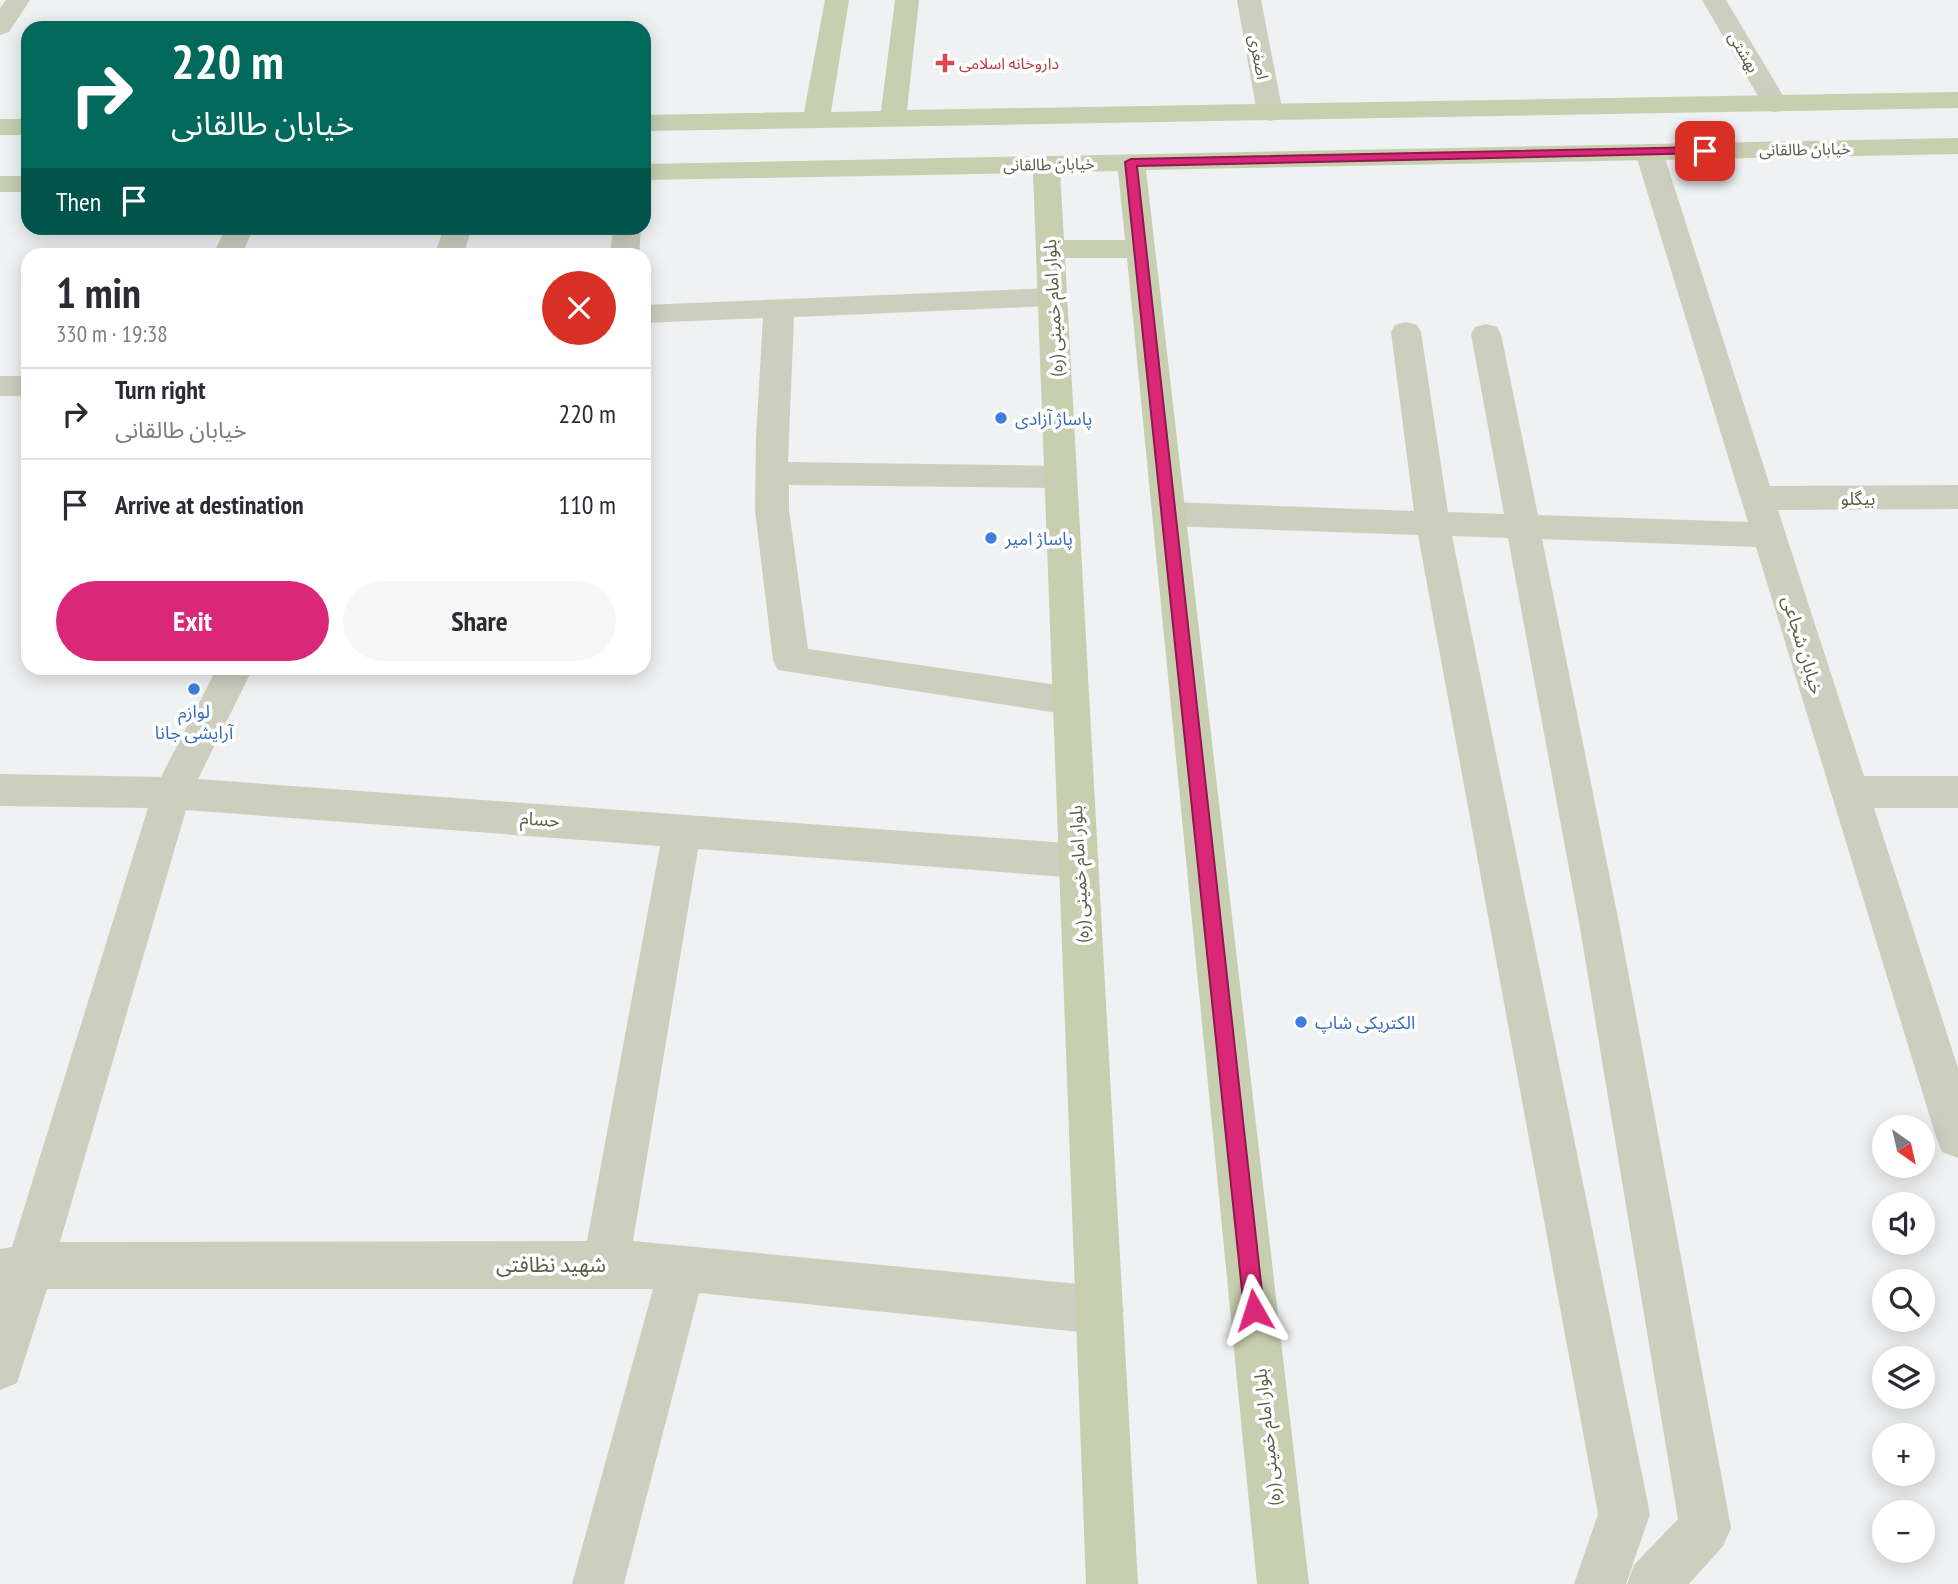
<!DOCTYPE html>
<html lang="en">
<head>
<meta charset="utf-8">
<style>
  :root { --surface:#fff; --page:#f7f7f7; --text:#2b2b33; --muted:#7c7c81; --line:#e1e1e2; --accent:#db2777 }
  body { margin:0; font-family:"PT Sans Narrow","Noto Sans Arabic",sans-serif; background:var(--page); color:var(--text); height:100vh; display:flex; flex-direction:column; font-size:26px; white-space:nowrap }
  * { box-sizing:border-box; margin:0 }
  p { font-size:23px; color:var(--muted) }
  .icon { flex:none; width:38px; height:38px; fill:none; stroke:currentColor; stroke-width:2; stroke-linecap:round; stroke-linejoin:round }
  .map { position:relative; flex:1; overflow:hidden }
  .drawer { position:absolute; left:21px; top:248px; width:630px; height:427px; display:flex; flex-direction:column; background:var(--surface); border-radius:21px; box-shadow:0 4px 18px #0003 }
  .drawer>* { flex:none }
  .guide { position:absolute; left:21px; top:21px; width:630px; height:214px; border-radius:21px; box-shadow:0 4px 18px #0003; background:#00695c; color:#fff; overflow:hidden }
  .needle { width:46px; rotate:146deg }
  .fabs { position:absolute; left:1872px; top:1115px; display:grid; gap:14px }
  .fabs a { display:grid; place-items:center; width:63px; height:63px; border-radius:50%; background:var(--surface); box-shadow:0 4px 18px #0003; font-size:35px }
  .pin { position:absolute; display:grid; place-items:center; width:60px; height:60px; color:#fff; margin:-30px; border-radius:14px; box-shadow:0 4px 10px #0006 }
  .me { position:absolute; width:77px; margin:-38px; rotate:354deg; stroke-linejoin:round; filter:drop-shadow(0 0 5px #0008) }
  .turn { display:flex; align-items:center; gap:24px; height:147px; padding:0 35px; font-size:32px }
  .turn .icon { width:91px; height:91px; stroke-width:2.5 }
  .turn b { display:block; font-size:49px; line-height:60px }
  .then { display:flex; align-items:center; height:66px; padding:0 35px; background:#0003; gap:14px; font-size:26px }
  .round { display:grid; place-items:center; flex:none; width:74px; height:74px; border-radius:37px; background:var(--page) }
  .headline { display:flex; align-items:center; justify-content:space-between; height:119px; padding:0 35px }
  h1 { font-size:42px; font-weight:800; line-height:52px }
  .action { display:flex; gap:14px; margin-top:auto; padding:14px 35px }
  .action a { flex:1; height:80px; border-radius:42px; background:var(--accent); color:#fff; font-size:28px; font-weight:800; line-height:80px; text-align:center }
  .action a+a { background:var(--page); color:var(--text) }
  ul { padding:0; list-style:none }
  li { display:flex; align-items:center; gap:21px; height:91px; padding:0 35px; border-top:2px solid var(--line) }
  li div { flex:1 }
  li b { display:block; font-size:26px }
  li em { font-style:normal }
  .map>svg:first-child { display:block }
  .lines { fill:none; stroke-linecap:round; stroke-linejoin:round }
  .minor { fill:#cccebe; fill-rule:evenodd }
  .major { fill:#c8ceb0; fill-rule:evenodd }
  .route { fill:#db2777; stroke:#8e194d; stroke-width:2 }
  .health-dot { fill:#e0444e; stroke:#fff; stroke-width:2.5 }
  .shop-dot { fill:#3f7fe0; stroke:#fff; stroke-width:2.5 }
  .labels { text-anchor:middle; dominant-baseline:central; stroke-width:7; stroke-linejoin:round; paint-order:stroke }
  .far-street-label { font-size:16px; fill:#595d48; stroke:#fff }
  .far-health-label { font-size:16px; fill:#be3a42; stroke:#fff; text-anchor:start }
  .street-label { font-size:18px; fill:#595d48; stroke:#fff }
  .shop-label { font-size:18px; fill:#366cbe; stroke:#fff; text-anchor:start }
  .near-street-label { font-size:21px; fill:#595d48; stroke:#fff }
</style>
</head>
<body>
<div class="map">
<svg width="1958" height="1584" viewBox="0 0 1958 1584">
  <rect width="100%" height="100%" fill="#f0f1f2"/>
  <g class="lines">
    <path class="minor" d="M6 0H30L9 32 0 35V8Z
      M1237 0H1261L1283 113 1279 119 1270 121 1261 119 1257 113Z
      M1702 0H1726L1788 104 1784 110 1775 112 1766 110Z
      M1649 144 1659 146 1663 152 1770 486 1958 485V509L1778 510 1864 776H1958V808H1874L1958 1068V1158L1942 1152 1936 1137 1756 547 1542 539 1620 928 1731 1528 1723 1546 1689 1584H1627L1634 1565 1678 1519 1580 928 1508 538 1452 536 1650 1514 1626 1584H1574L1598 1514 1418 535 1169 526 1157 522 1152 514 1157 506 1169 502 1414 511 1391 332 1395 325 1406 322 1417 325 1421 332 1448 512 1504 514 1471 334 1475 327 1486 324 1497 327 1501 334 1538 515 1748 522 1635 152 1639 146Z
      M226 228H254L241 256H212Z
      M444 228H472L463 256H434Z
      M613 228H641L639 256H610Z
      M1052 288 1063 290 1067 297 1063 304 1052 306 794 317 788 462 1061 466 1073 469 1077 477 1073 485 1061 488 789 485V510L808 649 1071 687 1084 691 1089 701 1084 711 1071 715 778 670 773 660 755 510 756 438 763 318 644 323V305Z
      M0 376H28V396H0Z
      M217 668H253L198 779 1079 844 1093 849 1099 861 1093 873 1079 878 698 849 633 1241 1100 1286 1117 1293 1124 1310 1117 1327 1100 1334 699 1293 624 1584H572L653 1289H47L17 1383 0 1390V1249L12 1247 148 808 0 806V774L161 777ZM186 810 660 846 587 1241 60 1242Z"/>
    <path class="major" d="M825 0H849L831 112 881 111 895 0H919L907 110 1958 92V108L644 131V115L804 112Z
      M0 119H28V135H0Z
      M1958 138V154L1146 170 1309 1584H1257L1127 258H1065L1138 1584H1086L1033 173 644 180V164ZM1118 171 1125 240H1064L1060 172Z
      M0 176H28V192H0Z"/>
  </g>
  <path class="route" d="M1705 147 1710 151 1709 153 1137 166 1264 1310 1261 1317 1254 1320 1247 1317 1244 1310 1125 162 1131 159Z"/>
  <path class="health-dot" d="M941.5 52.5h7v7h7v7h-7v7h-7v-7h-7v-7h7z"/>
  <g class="shop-dot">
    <circle cx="1001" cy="418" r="7"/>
    <circle cx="991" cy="538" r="7"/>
    <circle cx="194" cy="689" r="7"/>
    <circle cx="1301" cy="1022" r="7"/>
  </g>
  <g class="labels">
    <g class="far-street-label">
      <text transform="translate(1744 52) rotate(60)">بهشتی</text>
      <text transform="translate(1259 57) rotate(79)">اصغری</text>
      <text transform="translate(1805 149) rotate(-1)">خیابان طالقانی</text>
      <text transform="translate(1049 164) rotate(-1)">خیابان طالقانی</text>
    </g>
    <g class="far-health-label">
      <text x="959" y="63">داروخانه اسلامی</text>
    </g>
    <g class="street-label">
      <text transform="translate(1053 308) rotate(-93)">بلوار امام خمینی (ره)</text>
      <text x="1858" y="498">بیگلو</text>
      <text transform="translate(1803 645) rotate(73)">خیابان شجاعی</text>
      <text transform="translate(540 819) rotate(4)">حسام</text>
      <text transform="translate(1079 874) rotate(-93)">بلوار امام خمینی (ره)</text>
      <text transform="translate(1267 1437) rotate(-96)">بلوار امام خمینی (ره)</text>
    </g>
    <g class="shop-label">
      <text x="1015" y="418">پاساژ آزادی</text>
      <text x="1005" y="538">پاساژ امیر</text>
      <text x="194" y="711" text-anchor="middle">لوازم<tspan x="194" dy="21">آرایشی جانا</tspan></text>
      <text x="1315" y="1022">الکتریکی شاپ</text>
    </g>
    <g class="near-street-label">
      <text x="551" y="1264">شهید نظافتی</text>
    </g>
  </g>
</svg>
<div class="fabs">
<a><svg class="needle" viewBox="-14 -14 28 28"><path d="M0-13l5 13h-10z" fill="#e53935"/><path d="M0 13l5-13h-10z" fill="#7c7c81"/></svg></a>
<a><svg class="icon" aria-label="sound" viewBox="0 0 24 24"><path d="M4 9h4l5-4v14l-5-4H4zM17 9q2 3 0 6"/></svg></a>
<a><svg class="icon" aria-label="search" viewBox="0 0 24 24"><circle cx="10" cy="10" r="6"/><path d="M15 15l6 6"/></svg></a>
<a><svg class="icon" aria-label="layers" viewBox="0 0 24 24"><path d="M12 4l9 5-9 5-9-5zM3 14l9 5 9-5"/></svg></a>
<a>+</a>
<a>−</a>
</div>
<div class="pin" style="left:1705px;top:151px;background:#d93025"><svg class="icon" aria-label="arrive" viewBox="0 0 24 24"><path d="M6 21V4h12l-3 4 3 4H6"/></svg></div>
<svg class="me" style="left:1254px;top:1310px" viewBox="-20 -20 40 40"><path d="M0-17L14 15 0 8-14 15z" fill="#db2777" stroke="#fff" stroke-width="4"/></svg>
<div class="guide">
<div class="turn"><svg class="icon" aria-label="right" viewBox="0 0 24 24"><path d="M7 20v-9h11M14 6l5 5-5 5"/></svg><div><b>220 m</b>خیابان طالقانی</div></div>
<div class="then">Then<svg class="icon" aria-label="arrive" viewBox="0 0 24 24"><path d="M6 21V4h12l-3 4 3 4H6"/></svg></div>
</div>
<section class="drawer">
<div class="headline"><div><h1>1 min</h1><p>330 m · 19:38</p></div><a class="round" style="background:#d93025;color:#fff"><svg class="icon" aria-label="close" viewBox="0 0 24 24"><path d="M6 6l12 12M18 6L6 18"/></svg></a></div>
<ul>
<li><svg class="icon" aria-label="right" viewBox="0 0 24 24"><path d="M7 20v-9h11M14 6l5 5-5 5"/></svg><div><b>Turn right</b><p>خیابان طالقانی</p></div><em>220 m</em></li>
<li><svg class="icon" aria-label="arrive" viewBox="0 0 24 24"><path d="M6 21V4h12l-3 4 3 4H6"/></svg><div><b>Arrive at destination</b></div><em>110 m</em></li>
</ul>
<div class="action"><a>Exit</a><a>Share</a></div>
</section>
</div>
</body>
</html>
